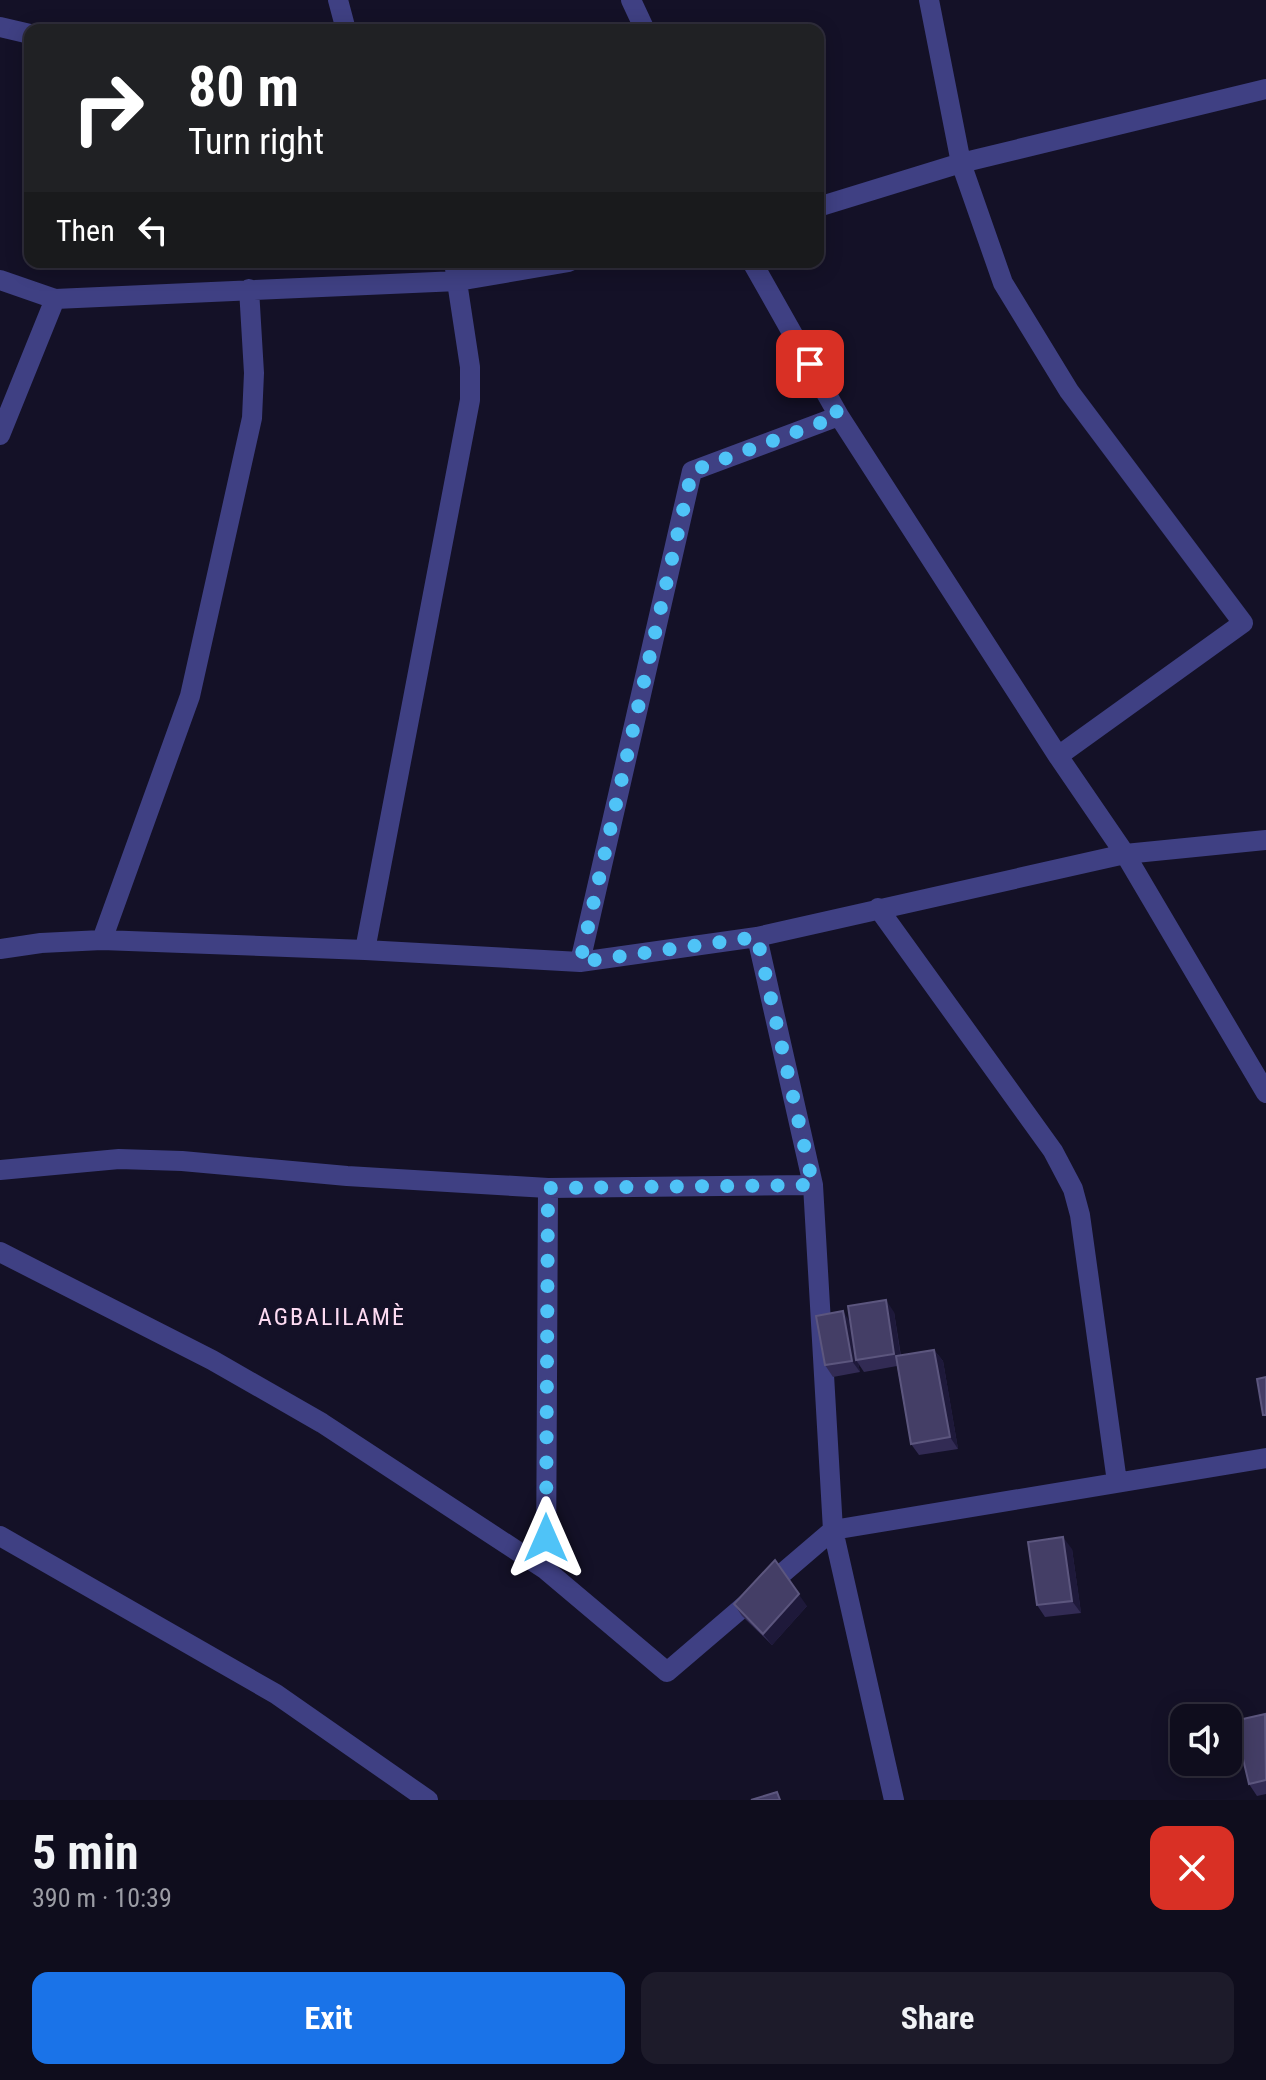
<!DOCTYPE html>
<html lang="en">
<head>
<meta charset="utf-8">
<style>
  :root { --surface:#0f0d1d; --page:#1d1b2a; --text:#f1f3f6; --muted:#9b9ca4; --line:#2f2d3b; --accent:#1a73e8 }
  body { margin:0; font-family:"Roboto Condensed",sans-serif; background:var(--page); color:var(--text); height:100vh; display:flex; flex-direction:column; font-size:30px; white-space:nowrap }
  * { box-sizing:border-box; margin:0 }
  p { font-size:26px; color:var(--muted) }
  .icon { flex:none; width:44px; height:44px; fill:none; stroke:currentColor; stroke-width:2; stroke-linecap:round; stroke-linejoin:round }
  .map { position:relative; height:1800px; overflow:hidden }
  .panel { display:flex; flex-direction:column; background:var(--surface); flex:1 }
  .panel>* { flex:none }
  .banner { position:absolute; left:24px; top:24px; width:800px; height:244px; border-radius:16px; box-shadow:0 4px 20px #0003,0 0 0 2px var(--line); background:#202124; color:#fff; overflow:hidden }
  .tools { position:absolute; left:1170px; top:1704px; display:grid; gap:16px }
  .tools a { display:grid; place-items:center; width:72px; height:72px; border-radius:16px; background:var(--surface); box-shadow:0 4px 20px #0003,0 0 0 2px var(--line); font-size:40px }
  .pin { position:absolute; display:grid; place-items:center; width:68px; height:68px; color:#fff; margin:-34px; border-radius:16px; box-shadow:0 4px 12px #0006 }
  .me { position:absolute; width:88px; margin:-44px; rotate:0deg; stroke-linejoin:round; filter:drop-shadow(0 0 6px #0008) }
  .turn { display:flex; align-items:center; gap:28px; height:168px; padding:0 32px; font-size:36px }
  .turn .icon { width:104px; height:104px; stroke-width:2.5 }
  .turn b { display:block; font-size:56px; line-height:68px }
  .then { display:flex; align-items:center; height:76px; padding:0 32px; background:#0003; gap:16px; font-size:30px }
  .round { display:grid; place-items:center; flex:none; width:84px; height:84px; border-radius:16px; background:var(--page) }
  .headline { display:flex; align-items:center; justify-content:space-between; height:136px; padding:0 32px }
  h1 { font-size:48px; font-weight:700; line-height:60px }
  .action { display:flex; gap:16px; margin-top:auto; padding:16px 32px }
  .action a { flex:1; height:92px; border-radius:16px; background:var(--accent); color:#fff; font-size:32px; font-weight:700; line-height:92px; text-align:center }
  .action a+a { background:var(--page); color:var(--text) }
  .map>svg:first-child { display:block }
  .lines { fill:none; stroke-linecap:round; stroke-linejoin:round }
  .minor { stroke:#3f4083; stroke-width:20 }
  .wall { fill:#322b54 }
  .shaded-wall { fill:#1e193a }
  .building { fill:#443e66; stroke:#5c567e; stroke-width:2 }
  .route { stroke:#4fc3f7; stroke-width:14; stroke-dasharray:0 25.2 }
  .labels { text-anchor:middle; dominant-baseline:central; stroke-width:8; stroke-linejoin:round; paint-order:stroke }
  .neighbourhood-label { font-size:24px; letter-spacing:2px; fill:#fddbf2; stroke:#141127 }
</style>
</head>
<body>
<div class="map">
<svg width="1266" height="1800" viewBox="0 0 1266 1800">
  <rect width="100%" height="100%" fill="#141127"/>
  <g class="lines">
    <path class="minor" d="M338 0 346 30
      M631 0 645 30
      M929 0 961 163 1003 283 1069 391 1243 623 1058 756
      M0 27 30 34
      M818 207 961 163 1266 89
      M752 262 839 416 1058 756 1125 854 1266 1093
      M0 280 55 299 458 281 569 262
      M0 435 55 299
      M878 908 1053 1151 1073 1189 1080 1215 1117 1482
      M757 937 813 1185 833 1530 894 1800
      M102 940 190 696 252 418 254 373 249 289
      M0 949 41 943 102 940 365 950 580 962 757 937 1125 854 1266 840
      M365 950 470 400V367L454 262
      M580 962 692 471 839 416
      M0 1170 119 1159 182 1161 347 1176 548 1188 813 1185
      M0 1252 212 1360 322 1423 546 1570 667 1672 833 1530 1266 1458
      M0 1536 276 1694 428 1800
      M546 1570 548 1188"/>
  </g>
  <path class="wall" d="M894 1312 901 1356 934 1350 943 1361 958 1449 919 1455 911 1444 897 1366 864 1372 858 1363 860 1372 833 1377 825 1365 850 1322Z
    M1072 1549 1081 1613 1045 1617 1037 1605Z
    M734 1604 807 1606 772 1645 742 1616Z
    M1266 1715V1794L1257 1796 1249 1784Z"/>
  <path class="shaded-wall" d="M886 1300 894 1312 902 1366 894 1354Z
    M843 1311 851 1323 856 1360 858 1363 860 1372 852 1361Z
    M934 1350 943 1361 958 1449 950 1437Z
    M1063 1537 1072 1549 1081 1613 1072 1601Z
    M775 1560 807 1606 772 1645 763 1634Z"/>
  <path class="building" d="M886 1300 894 1354 856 1360 848 1306Z
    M843 1311 852 1361 825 1365 816 1316Z
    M934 1350 950 1437 911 1444 896 1356Z
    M1266 1377V1415H1263L1257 1379Z
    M1063 1537 1072 1601 1037 1605 1028 1542Z
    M775 1560 799 1594 763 1634 734 1604Z
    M1265 1714 1266 1780 1249 1784 1234 1721Z
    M777 1792 780 1800H751Z"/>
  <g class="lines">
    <path class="route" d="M546 1538 548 1188 813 1185 757 937 580 962 692 471 839 416 810 364"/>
  </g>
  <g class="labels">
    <g class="neighbourhood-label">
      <text x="332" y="1317">AGBALILAMÈ</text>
    </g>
  </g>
</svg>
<div class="tools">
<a><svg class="icon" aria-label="sound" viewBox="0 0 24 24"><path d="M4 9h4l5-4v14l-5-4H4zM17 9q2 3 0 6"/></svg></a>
</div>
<div class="pin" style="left:810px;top:364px;background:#d93025"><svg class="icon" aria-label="arrive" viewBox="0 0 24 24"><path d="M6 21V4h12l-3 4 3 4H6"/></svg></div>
<svg class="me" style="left:546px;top:1538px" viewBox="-20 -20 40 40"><path d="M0-17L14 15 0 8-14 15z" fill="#4fc3f7" stroke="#fff" stroke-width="4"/></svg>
<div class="banner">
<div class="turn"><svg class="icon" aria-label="right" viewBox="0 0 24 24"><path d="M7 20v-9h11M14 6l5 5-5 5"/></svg><div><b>80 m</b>Turn right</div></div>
<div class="then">Then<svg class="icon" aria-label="left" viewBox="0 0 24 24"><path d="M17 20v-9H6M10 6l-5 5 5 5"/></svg></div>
</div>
</div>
<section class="panel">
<div class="headline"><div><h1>5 min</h1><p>390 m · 10:39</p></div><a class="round" style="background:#d93025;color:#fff"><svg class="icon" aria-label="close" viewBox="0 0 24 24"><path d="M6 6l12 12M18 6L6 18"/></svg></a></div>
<div class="action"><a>Exit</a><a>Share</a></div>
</section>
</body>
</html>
